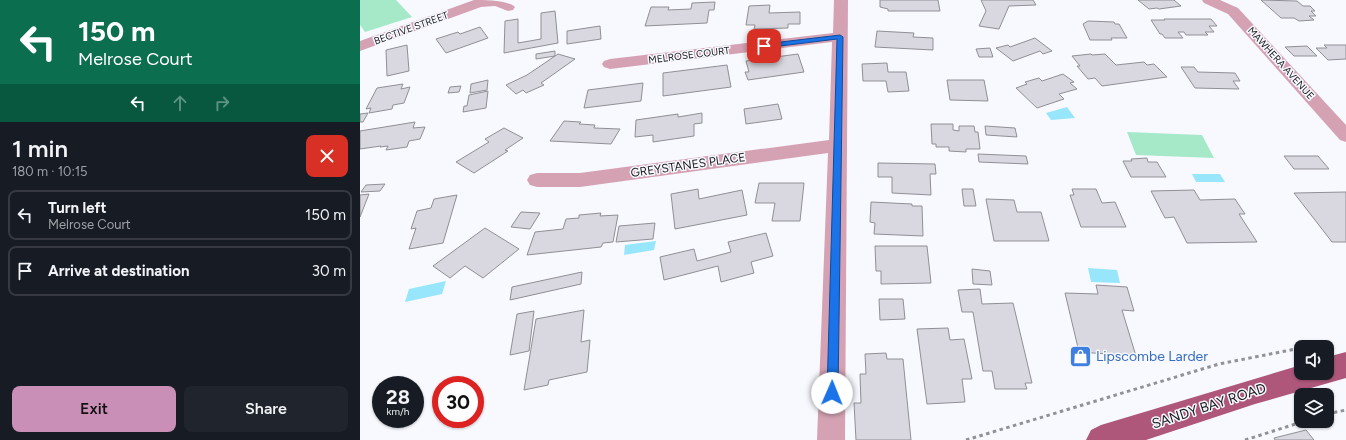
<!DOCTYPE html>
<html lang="en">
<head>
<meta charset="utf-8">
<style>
  :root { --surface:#171b24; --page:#20242c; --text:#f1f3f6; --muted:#9ea1a6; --line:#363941; --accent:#c98fb7 }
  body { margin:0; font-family:Figtree,sans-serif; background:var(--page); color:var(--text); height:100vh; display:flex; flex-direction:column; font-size:15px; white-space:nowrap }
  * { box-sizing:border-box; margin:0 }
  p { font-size:13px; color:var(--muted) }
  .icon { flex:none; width:22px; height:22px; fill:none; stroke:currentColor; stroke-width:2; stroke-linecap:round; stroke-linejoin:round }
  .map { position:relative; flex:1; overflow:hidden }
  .drawer { display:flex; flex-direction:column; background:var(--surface); width:360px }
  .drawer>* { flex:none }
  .hud { background:#0b6e4f; color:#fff; overflow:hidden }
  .buttons { position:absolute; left:934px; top:340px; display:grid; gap:8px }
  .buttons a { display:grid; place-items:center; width:40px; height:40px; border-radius:8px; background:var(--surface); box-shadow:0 1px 3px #0004; font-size:20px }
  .speed { position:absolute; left:12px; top:376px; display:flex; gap:8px; font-size:20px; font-weight:700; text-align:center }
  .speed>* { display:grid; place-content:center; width:52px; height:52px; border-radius:50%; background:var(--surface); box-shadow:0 1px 3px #0004; line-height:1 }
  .speed small { font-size:10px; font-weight:400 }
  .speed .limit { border:6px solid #d22; background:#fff; color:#111 }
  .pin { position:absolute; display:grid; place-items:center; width:34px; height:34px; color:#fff; margin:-17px; border-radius:8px; box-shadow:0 2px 6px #0006 }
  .me { position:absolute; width:44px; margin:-22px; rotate:1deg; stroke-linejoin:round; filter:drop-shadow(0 0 3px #0008) }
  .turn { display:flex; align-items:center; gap:14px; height:84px; padding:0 12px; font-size:18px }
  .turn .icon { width:52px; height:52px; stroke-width:2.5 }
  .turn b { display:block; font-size:28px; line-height:34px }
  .lanes { display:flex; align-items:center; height:38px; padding:0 12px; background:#0003; justify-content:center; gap:20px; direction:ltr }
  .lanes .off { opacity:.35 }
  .round { display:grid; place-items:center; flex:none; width:42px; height:42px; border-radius:8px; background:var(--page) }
  .summary { display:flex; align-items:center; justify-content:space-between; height:68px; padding:0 12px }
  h1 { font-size:24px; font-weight:600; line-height:30px }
  .button { display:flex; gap:8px; margin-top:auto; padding:8px 12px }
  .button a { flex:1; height:46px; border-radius:8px; background:var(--accent); color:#111; font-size:16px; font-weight:600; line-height:46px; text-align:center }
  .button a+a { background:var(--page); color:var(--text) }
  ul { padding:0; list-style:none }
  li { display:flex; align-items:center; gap:12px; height:50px; margin:0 8px 6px; padding:0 4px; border:2px solid var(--line); border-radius:8px }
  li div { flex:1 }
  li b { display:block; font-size:15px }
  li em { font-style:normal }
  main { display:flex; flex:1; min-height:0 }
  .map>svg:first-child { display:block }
  .green { fill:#a5e9c9 }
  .water { fill:#98e6fb }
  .building { fill:#d9d7df; stroke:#918f96 }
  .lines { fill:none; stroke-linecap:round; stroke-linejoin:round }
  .path { stroke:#919296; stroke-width:3; stroke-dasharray:3.5 3.5; stroke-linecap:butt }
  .minor { fill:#d5a2b4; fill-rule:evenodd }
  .primary { fill:#ae577b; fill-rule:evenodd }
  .route { fill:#1a73e8; stroke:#114b97 }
  .labels { text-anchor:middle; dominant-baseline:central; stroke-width:3; stroke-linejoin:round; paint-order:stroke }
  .far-street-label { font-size:10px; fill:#191a1d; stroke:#f7f9fe }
  .street-label { font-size:12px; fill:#191a1d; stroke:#f7f9fe }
  .near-shop-label { font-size:14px; fill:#366cbe; stroke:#f7f9fe; text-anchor:start }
  .near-street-label { font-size:14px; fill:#191a1d; stroke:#f7f9fe }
</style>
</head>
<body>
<main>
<section class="drawer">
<div class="hud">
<div class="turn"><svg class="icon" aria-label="left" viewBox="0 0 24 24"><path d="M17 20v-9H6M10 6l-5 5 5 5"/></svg><div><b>150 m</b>Melrose Court</div></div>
<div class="lanes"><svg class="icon" aria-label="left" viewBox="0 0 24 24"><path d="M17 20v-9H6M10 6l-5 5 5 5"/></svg><svg class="icon off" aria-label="ahead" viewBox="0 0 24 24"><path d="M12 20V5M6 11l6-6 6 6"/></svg><svg class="icon off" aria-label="right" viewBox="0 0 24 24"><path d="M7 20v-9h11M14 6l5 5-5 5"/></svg></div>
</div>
<div class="summary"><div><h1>1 min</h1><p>180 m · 10:15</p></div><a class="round" style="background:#d93025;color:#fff"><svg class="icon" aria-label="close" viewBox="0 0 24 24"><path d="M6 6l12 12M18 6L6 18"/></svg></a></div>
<ul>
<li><svg class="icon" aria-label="left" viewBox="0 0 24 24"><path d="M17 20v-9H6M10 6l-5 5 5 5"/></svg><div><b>Turn left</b><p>Melrose Court</p></div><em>150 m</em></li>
<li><svg class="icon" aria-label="arrive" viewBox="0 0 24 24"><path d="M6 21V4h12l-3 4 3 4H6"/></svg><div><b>Arrive at destination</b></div><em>30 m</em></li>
</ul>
<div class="button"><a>Exit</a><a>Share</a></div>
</section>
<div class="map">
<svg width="986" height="440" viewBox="0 0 986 440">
  <rect width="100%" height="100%" fill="#f7f9fe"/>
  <path class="green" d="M0 0H36L52 17 5 32 0 25Z
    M767 132 842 135 854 158 776 155Z"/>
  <path class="water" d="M707 107 715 118 691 120 686 113Z
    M832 174H860L865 182H836Z
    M296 241 294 250 264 255 265 245Z
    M728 268 757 270 760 283 731 282Z
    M86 281 82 294 45 302 49 289Z"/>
  <path class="building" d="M520 0H578L580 11H528V9L520 7Z
    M621 0H673L676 5 649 6 639 29 619 26 626 11Z
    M778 0H814L821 6 799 9 797 8 789 9Z
    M901 0 937 1 943 6H950L955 11H951L956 16H949L954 20 939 21 934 18H921Z
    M355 2 354 10H349L347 23 285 26 291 7H309L308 10 331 9 332 3Z
    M410 5 409 13 440 12V24H428V28L394 29 395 25H386L389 6Z
    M195 11 198 43 144 53 145 21 158 19V43L181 39V13Z
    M804 19H851L857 26H849L854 32H845L848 35H826L824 32H818L823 38H805L802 34H800L791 20H805Z
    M728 21 754 22 755 24H759L767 38H751L752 40H730L723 24Z
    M240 26 241 39 207 44V31Z
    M120 27 128 38 86 53 76 39 98 32 100 34Z
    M517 31 554 33 553 37 573 38V50L515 47Z
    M675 38 692 51 683 54 680 51 653 61 636 48 648 45 650 47Z
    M47 45 49 71 27 76 26 50Z
    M964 45H986V59L968 60 956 48H967Z
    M947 46 957 56H934L925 47Z
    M630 48 633 57H619L616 49Z
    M195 51V56L176 59V54Z
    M198 54 215 59 181 83 184 85 166 93 163 90 156 94 146 85 167 75Z
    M438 54 444 72 388 80 385 72H389L386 61Z
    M731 54 732 55 745 54 756 65 784 62 787 65 794 64 807 77 742 86 735 78 728 79 717 66H720L712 56Z
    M527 63 528 72H546L549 91 528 92 526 81H503L502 64Z
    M367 65 371 87 303 96V73Z
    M821 67H834L838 72 875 73 880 81H873L879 89 835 88Z
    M703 74 714 82 710 83 717 89 699 94 704 99 677 108 656 88 667 84 665 82 679 78 682 81Z
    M128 80 127 90 110 93 111 84Z
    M587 80H624L628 101 590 100Z
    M283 83 281 101 224 108 228 90Z
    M43 84 41 89 50 87 44 103 33 105 32 109 9 113 11 108 6 109 17 88Z
    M101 86 99 92 88 93 90 87Z
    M128 91 126 108 103 112 104 106H107L109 95Z
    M418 104 422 119 386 124 384 109Z
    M8 113 3 122H0V114Z
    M342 113V123L334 124V136L293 142V135L275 137 276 120 318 114V117Z
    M204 121 221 122 219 124 235 125 234 128 260 129 251 144 190 141Z
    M55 122 53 128 65 127 60 139 49 141 47 147 26 150 28 146 20 147 21 146 0 149V131Z
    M571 124H593V130L599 131V126H614L615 132H618L620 149H606V152L589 151V147H576V144H572Z
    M625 126 655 128 657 137 626 135Z
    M144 128 163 138 145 150 148 151 114 173 96 162 129 142 125 139Z
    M618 154 666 156 668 164 619 162Z
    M924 156H958L969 169H934Z
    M787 158 788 162H797L806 177H771L763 161H772L771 159Z
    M518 163 575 164 576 174H570L571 195 532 193V177H518Z
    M399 183H444L440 221H412L415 203H395Z
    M25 184 20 191 1 192 6 185Z
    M338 189 339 199 382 190 387 215 315 229 311 194Z
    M602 189H613L616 206H604Z
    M712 189H736L742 203 755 202 766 227H721L710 195H714Z
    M834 190 840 200 875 199 885 214H879L897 242 827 243 814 217 805 218 791 191Z
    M986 192V242H972L934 193Z
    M9 194 0 217V195Z
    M97 195 83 243 49 249 56 228 51 229 57 211 71 208 74 199Z
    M626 199 654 200 657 212H681L689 241H634Z
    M511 202 552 204V206H562L563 236 514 234 515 223 510 222Z
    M161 212 180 213 170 229 151 227Z
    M241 213 240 216 258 215 253 242 243 243 241 247 167 255 175 232 203 229 206 219 219 218V215Z
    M295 223 293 239 256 242 259 226Z
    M125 228 159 249 123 278 105 266 90 278 73 266Z
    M406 233 413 256 391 262 394 273 361 282 358 266 304 280 300 257 334 249 337 261 371 252 368 242Z
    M515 246H567L571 283 521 284V271H516Z
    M612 269 630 271 632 285 613 284Z
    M222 272 221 284 150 300 152 287Z
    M736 285 767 287 774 311 762 310 776 356 719 352 705 293 738 294Z
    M620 289 622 304 653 303 672 383H665L667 389H635L632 371H623L613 312H602L598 290Z
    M519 299H543L545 319 520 320Z
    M224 310 221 342 230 340 227 372 189 380 188 385 164 390 176 319Z
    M174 311 169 351 150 355 157 314Z
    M588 328 590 340 604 339 612 379H602L605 402 567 404 557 329Z
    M526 353 527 359H543L551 440H496L494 403H501L500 374H506L505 354Z
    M946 430 954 440H915L914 438Z"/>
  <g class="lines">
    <path class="path" d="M946 347 966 343
      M967 414 986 410
      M606 440 859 364 941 348
      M885 440 945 421"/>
    <path class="minor" d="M114 0C126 0 147 0 155 7L153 10 148 11 135 6 121 7 0 51V41Z
      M474 0H488L485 440H457L468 153 220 187H177L170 185 167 180 170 175 177 173H220L469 140 472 42 250 69 244 67 242 64 244 61 250 59 473 33Z
      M842 0H860L878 8 986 125V142L980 140 868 14 844 3Z"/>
    <path class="primary" d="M986 352V378L895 404 786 440H726L731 430 741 425 941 365V373H967V357Z"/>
  </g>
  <path class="route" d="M480 35 483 37 478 393 477 397 472 399 468 397 467 393 477 39 404 48 400 46 404 44Z"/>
  <defs>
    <symbol id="shop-square" viewBox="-11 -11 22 22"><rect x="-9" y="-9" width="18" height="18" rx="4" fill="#3f7fe0" stroke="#f7f9fe"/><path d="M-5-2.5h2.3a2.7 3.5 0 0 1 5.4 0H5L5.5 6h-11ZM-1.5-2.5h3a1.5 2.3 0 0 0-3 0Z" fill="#fff"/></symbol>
  </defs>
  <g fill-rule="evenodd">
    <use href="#shop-square" x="708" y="344" width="25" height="25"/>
  </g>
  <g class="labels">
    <g class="far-street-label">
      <text transform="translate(51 28) rotate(-20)">BECTIVE STREET</text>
      <text transform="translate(329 55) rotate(-7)">MELROSE COURT</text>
      <text transform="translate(921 63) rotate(48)">MAWHERA AVENUE</text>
    </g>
    <g class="street-label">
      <text transform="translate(328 165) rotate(-8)">GREYSTANES PLACE</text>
    </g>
    <g class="near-shop-label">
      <text x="736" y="356">Lipscombe Larder</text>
    </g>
    <g class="near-street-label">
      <text transform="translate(849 406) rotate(-18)">SANDY BAY ROAD</text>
    </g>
  </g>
</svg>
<div class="buttons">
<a><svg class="icon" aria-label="sound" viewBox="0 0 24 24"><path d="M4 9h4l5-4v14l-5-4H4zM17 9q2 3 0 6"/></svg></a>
<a><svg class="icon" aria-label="layers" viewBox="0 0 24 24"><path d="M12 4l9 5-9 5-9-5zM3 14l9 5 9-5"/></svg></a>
</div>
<div class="speed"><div>28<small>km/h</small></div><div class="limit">30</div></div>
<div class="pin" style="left:404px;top:46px;background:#d93025"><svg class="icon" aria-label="arrive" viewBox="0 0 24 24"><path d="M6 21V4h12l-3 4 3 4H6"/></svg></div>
<svg class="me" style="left:472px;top:393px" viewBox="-20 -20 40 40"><circle r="19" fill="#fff"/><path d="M0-13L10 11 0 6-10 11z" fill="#1a73e8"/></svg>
</div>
</main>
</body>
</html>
